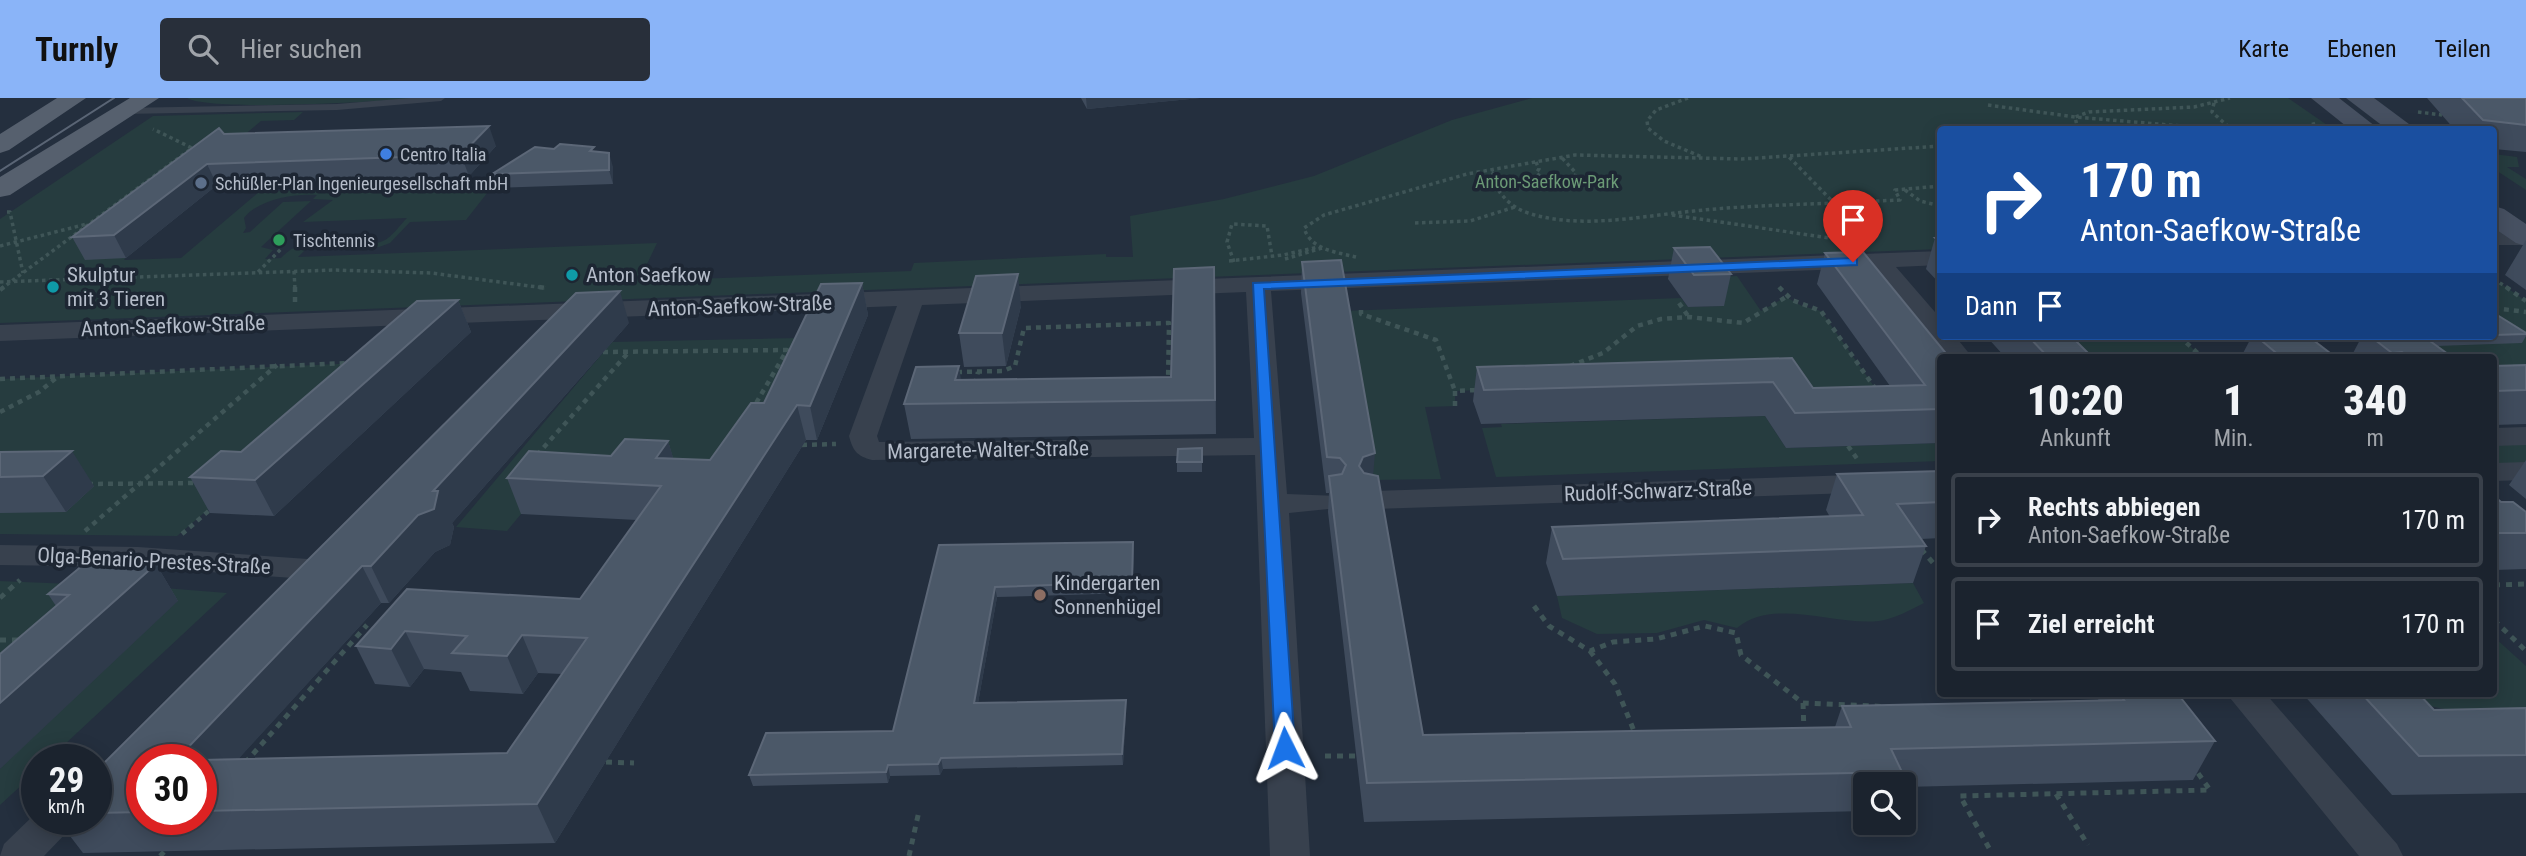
<!DOCTYPE html>
<html lang="de">
<head>
<meta charset="utf-8">
<style>
  :root { --surface:#1b232e; --page:#282f3a; --text:#f1f3f6; --muted:#a0a4aa; --line:#39404a; --accent:#8ab4f8 }
  body { margin:0; font-family:"Roboto Condensed",sans-serif; background:var(--page); color:var(--text); height:100vh; display:flex; flex-direction:column; font-size:26px; white-space:nowrap }
  * { box-sizing:border-box; margin:0 }
  p { font-size:23px; color:var(--muted) }
  .icon { flex:none; width:38px; height:38px; fill:none; stroke:currentColor; stroke-width:2; stroke-linecap:round; stroke-linejoin:round }
  .map { position:relative; flex:1; overflow:hidden }
  .sheet { position:absolute; left:1937px; top:256px; width:560px; height:343px; display:flex; flex-direction:column; background:var(--surface); border-radius:7px; box-shadow:0 4px 18px #0003,0 0 0 2px var(--line) }
  .sheet>* { flex:none }
  .hud { position:absolute; left:1937px; top:28px; width:560px; height:214px; border-radius:7px; box-shadow:0 4px 18px #0003,0 0 0 2px var(--line); background:#1a4fa0; color:#fff; overflow:hidden }
  .buttons { position:absolute; left:1853px; top:674px; display:grid; gap:14px }
  .buttons a { display:grid; place-items:center; width:63px; height:63px; border-radius:7px; background:var(--surface); box-shadow:0 4px 18px #0003,0 0 0 2px var(--line); font-size:35px }
  .speed { position:absolute; left:21px; top:646px; display:flex; gap:14px; font-size:35px; font-weight:700; text-align:center }
  .speed>* { display:grid; place-content:center; width:91px; height:91px; border-radius:50%; background:var(--surface); box-shadow:0 4px 18px #0003,0 0 0 2px var(--line); line-height:1 }
  .speed small { font-size:18px; font-weight:400 }
  .speed .limit { border:10px solid #d22; background:#fff; color:#111 }
  .pin { position:absolute; display:grid; place-items:center; width:60px; height:60px; color:#fff; margin:-72px -30px; border-radius:50% 50% 50% 0; rotate:-45deg; box-shadow:0 0 7px #0007 }
  .pin .icon { rotate:45deg }
  .me { position:absolute; width:77px; margin:-38px; rotate:357deg; stroke-linejoin:round; filter:drop-shadow(0 0 5px #0008) }
  .turn { display:flex; align-items:center; gap:24px; height:147px; padding:0 28px; font-size:32px }
  .turn .icon { width:91px; height:91px; stroke-width:2.5 }
  .turn b { display:block; font-size:49px; line-height:60px }
  .then { display:flex; align-items:center; height:66px; padding:0 28px; background:#0003; gap:14px; font-size:26px }
  .eta { display:flex; justify-content:space-evenly; align-items:center; height:119px; text-align:center }
  .eta b { font-size:42px; font-weight:800; line-height:49px }
  ul { padding:0; list-style:none }
  li { display:flex; align-items:center; gap:21px; height:94px; margin:0 14px 10px; padding:0 14px; border:4px solid var(--line); border-radius:7px }
  li div { flex:1 }
  li b { display:block; font-size:26px }
  li em { font-style:normal }
  header { display:flex; align-items:center; gap:42px; box-sizing:border-box; height:98px; padding:0 35px; background:var(--accent); color:#111 }
  header strong { font-size:33px }
  nav { display:flex; gap:38px; margin-inline-start:auto; font-size:24px }
  .search { width:490px; height:63px; background:var(--page); display:flex; align-items:center; gap:18px; box-sizing:border-box; padding:0 24px; border-radius:7px; color:var(--muted); font-size:26px }
  .map>svg:first-child { display:block }
  .green { fill:#263c3f; fill-rule:evenodd }
  .lines { fill:none; stroke-linecap:round; stroke-linejoin:round }
  .path-far2 { stroke:#3f5557; stroke-width:3.5; stroke-dasharray:3.5 3.5; stroke-linecap:butt }
  .path-far1 { stroke:#3f5557; stroke-width:4.5; stroke-dasharray:5 5; stroke-linecap:butt }
  .path { stroke:#3f5557; stroke-width:5; stroke-dasharray:6 6; stroke-linecap:butt }
  .lane { fill:#38414e; fill-rule:evenodd }
  .street { fill:#38414e; fill-rule:evenodd }
  .secondary { fill:#465061; fill-rule:evenodd }
  .primary { fill:#56606e; fill-rule:evenodd }
  .tram { stroke:#5a6575; stroke-width:2 }
  .wall { fill:#3f4b5c; fill-rule:evenodd }
  .shaded-wall { fill:#2f3b4b }
  .building { fill:#4b5868; stroke:#5c6777; stroke-width:2 }
  .route { fill:#1a73e8; stroke:#114b97; stroke-width:2 }
  .shop-dot { fill:#3f7fe0; stroke:#1d2633; stroke-width:2.5 }
  .service-dot { fill:#5c6f8a; stroke:#1d2633; stroke-width:2.5 }
  .leisure-dot { fill:#2e9e5b; stroke:#1d2633; stroke-width:2.5 }
  .culture-dot { fill:#0f9aa8; stroke:#1d2633; stroke-width:2.5 }
  .education-dot { fill:#8d6e63; stroke:#1d2633; stroke-width:2.5 }
  .labels { text-anchor:middle; dominant-baseline:central; stroke-width:7; stroke-linejoin:round; paint-order:stroke }
  .far-poi-label { font-size:18px; fill:#b4bcc9; stroke:#1d2633; text-anchor:start }
  .far-park-label { font-size:18px; fill:#6b9a76; stroke:#1d2633 }
  .poi-label { font-size:21px; fill:#b4bcc9; stroke:#1d2633; text-anchor:start }
  .street-label { font-size:21px; fill:#b4bcc9; stroke:#1d2633 }
</style>
</head>
<body>
<header>
<strong>Turnly</strong>
<div class="search"><svg class="icon" aria-label="search" viewBox="0 0 24 24"><circle cx="10" cy="10" r="6"/><path d="M15 15l6 6"/></svg>Hier suchen</div>
<nav><a>Karte</a><a>Ebenen</a><a>Teilen</a></nav>
</header>
<div class="map">
<svg width="2526" height="758" viewBox="0 0 2526 758">
  <rect width="100%" height="100%" fill="#242f3e"/>
  <path class="green" d="M187 0H423C386 3 211 14 187 0Z
    M1532 0H2288L2333 31 1941 32V151L0 225V121L153 18 303 14 294 22 261 23 232 47 216 48 124 162 181 160 259 94 495 85 466 122 410 124 390 145 379 149 305 152 298 159 657 145 639 183 911 173 914 165 1106 156V159H1133L1130 118 1224 101 1314 78 1452 22ZM317 97 313 101 333 102 303 124 407 120C400 127 392 139 383 143 348 158 309 129 281 160L265 161 273 152 261 149 311 103 283 104 250 134 243 135 246 130 244 120C258 101 296 95 317 97Z
    M2494 56 2517 59 2519 69H2507L2526 81V92L2494 71Z
    M1737 178 1761 213 1786 199 1802 208 1821 213 1892 314 1818 317 1792 280 1455 293V308L1425 309 1441 381 1371 382 1343 213 1681 200 1688 209 1723 208 1703 180Z
    M2494 181 2526 203V290L2494 291V259H2411L2383 238H2494Z
    M2045 238H2179L2202 259H2065Z
    M799 240 745 361 521 416 507 433 456 429 612 244Z
    M381 264 177 438 0 436V281Z
    M1765 318 1786 350 1941 345V363L1496 379 1482 330 1502 329 1501 326Z
    M2526 344V367L2494 368V345Z
    M0 483 120 488 0 613Z
    M1913 485 1924 505C1910 512 1894 521 1879 523 1834 528 1774 499 1737 530L1704 522 1657 535 1597 536 1562 520 1557 498Z
    M126 487 227 495 49 661 37 662V673L0 707V671Z
    M2494 539 2526 568V613C2474 614 2444 618 2396 595H2494Z"/>
  <g class="lines">
    <path class="path-far2" d="M1688 0 1656 12 1647 23 1648 30 1664 43 1702 59
      M2214 5 2212 14 2232 32
      M1988 7 2075 19 2229 32
      M2418 14 2442 17
      M2078 32 2075 19 2089 14 2194 9 2230 0
      M2309 32 2310 27 2317 25
      M1536 64 1539 71 1536 75C1547 85 1560 86 1574 82L1576 75 1562 60
      M1494 74 1491 79C1499 96 1510 109 1528 115 1581 132 1640 118 1694 113 1741 108 1787 107 1834 105L1788 58
      M1905 92 1920 103 1941 108
      M1834 105 1900 102 1895 92 1941 88
      M7 114H10L23 175
      M1672 117 1830 140
      M1415 125 1470 123 1515 109
      M0 148 87 126
      M1356 159C1336 154 1311 152 1304 130L1324 117 1467 76 1575 57 1742 61 1941 48
      M1285 161 1322 150
      M1229 163 1283 157 1318 149
      M1234 164 1227 144 1232 126 1267 128 1272 158
      M294 173 295 191
      M258 174 281 151
      M102 180 104 191
      M2494 181 2509 191
      M0 184 334 172 431 175 545 190
      M1 191 192 50 153 31"/>
    <path class="path-far1" d="M104 189 108 210
      M295 189V204
      M539 189 545 190
      M1779 189 1792 202 1821 213 1877 293
      M2506 189 2526 203
      M0 192 4 189
      M1679 205 1688 218
      M2494 210 2526 214
      M1361 212V216L1436 242 1455 293
      M2179 238 2202 259
      M603 254 787 252 755 307
      M2323 258 2357 257
      M1570 268 1603 255 1637 228 1661 221 1689 219 1743 225 1786 199
      M957 274 1003 273 1015 268 1024 230 1169 225 1168 285
      M0 281 348 265
      M975 286 978 274
      M1455 308V293L1478 292
      M0 314 39 294 56 280
      M802 347 836 346
      M1848 348 1858 362
      M537 357 627 256
      M88 386 199 385
      M85 433 277 267
      M182 436 212 410"/>
    <path class="path" d="M1921 451 1941 474
      M2494 487 2526 486
      M0 500 20 482
      M1534 508 1549 528 1590 553 1613 544 1656 541 1705 528 1736 535 1741 557 1803 605 1895 609
      M2494 522 2526 553
      M0 542H23
      M1590 553 1615 586 1636 638
      M2031 595 2034 608
      M1803 605 1804 634
      M1325 658H1356
      M606 664 634 665
      M245 665 367 527
      M2056 696 2088 747
      M1989 750 1960 698 2210 692 2195 671
      M160 758 164 754
      M909 758 919 713"/>
    <path class="lane" d="M410 0H445L441 3 337 12 124 16 120 13 124 10 337 6Z"/>
    <path class="street" d="M2494 133H2526V147H2494Z
      M1941 153V167L1896 169 1941 221V238H1955L1972 259H1945L1872 170 1271 193 1287 396 1338 398 1342 404 1338 410 1289 415 1310 758H1270L1255 357 872 362C857 358 853 353 849 338L897 208 0 243V227ZM1246 194 1254 340 879 344 877 338 922 207Z
      M2526 329V347L2494 348V330Z
      M2526 364V382L2494 383V365Z
      M1941 374V392L1374 411 1363 408 1359 402 1363 396 1374 393Z
      M0 447 138 449 308 461 319 464 324 471 319 478 308 481 138 469 0 467Z
      M2226 595H2265L2397 746 2403 758H2359Z
      M37 714V721H75L69 732 44 758H0L4 746Z"/>
    <path class="secondary" d="M2311 0H2339L2380 32H2351Z
      M2346 0H2374L2417 32H2388Z
      M2494 108 2504 111 2526 126V148L2516 145 2494 130Z"/>
    <path class="primary" d="M57 0H86L9 52 0 55V36Z
      M130 0H159L10 97 0 99V79Z"/>
    <path class="tram" d="M0 73 114 0"/>
  </g>
  <path class="wall" d="M1081 0H1200L1087 11Z
    M2427 0H2526V54L2494 51V32H2455Z
    M224 36 496 48 469 78 217 87 126 160 85 162 72 139Z
    M596 54 613 69V86L497 90 492 76Z
    M1941 139V187L1926 171 1935 140Z
    M2526 142V192L2505 177Z
    M1674 150 1731 176 1724 208 1688 209 1668 181Z
    M1825 155 1941 259V345L1786 350 1765 318 1481 326 1473 303 1477 269 1792 260 1813 290 1890 288 1817 186Z
    M1302 164 1373 377 1423 637 1835 629 1842 608 2098 602 2102 595H2177L2215 643 2193 682 1904 689V686H1866V713L1364 724 1328 414 1329 395H1326L1301 195Z
    M862 185 868 217 817 342H806L555 745 83 755 57 721H96V673L629 225 452 425 454 429 450 447 435 454 389 505H381L238 661 507 655 562 576 538 575 523 596 470 593 461 574 424 571 410 589 375 586 356 548 407 491 580 501 637 422 521 416 507 380 611 358 668 343 673 360 710 362 764 305ZM142 662H201V721H142Z
    M1215 201 1216 336 911 341 904 306 961 282 1171 279Z
    M458 202 471 234 274 418 210 415 190 379 241 354Z
    M1021 208 1006 268 964 269 959 235Z
    M2494 215 2526 235V238L2522 245 2436 248 2452 259H2351L2362 238H2494Z
    M1986 238H2071L2092 259H2005Z
    M2252 238H2308L2330 255 2328 259H2241Z
    M2526 267V326L2494 327V268Z
    M1202 350V374H1177V364Z
    M0 354 94 388 66 414 0 415Z
    M2526 362V401L2509 387Z
    M1941 373V440L1921 441 1926 448 1913 485 1557 498 1546 465 1552 429 1830 419 1826 412 1837 376Z
    M2494 398 2501 404 2526 414V471L2494 472Z
    M939 447 1134 455 1132 495 997 499 978 605 1126 602V613L1123 667 943 671 940 677 890 678 888 685 753 688 749 677 893 633Z
    M156 466 178 503 56 508 48 496Z
    M2302 595H2361L2434 612 2526 610V695L2392 697Z"/>
  <path class="shaded-wall" d="M1086 0H1200L1087 11Z
    M489 28 496 48 469 78 461 57Z
    M609 55 613 69V86L609 72Z
    M207 66 217 87 126 160 114 137Z
    M1018 176 1021 208 1006 268 1002 235Z
    M862 185 868 217 817 342 810 308Z
    M620 193 629 225 452 425 454 429 450 447 435 454 389 505 371 468 433 393Z
    M458 202 471 234 274 418 255 382Z
    M959 268 964 302 955 282Z
    M797 307 806 342 555 745 537 706Z
    M668 343 679 379 656 360Z
    M72 353 94 388 66 414 43 378Z
    M1375 355 1372 391 1359 368 1363 359Z
    M1133 444 1134 455 1132 495V484Z
    M156 466 178 503 0 671V605Z
    M362 468 381 505 201 702V662H176Z
    M995 489 997 499 976 616 974 605Z
    M405 533 424 571 410 589 391 551Z
    M522 537 538 575 523 596 507 558Z
    M1126 602V613L1123 667 1122 656Z
    M941 660 943 671 940 677 938 666Z
    M888 667 890 678 888 685 886 674Z"/>
  <path class="building" d="M2462 0H2526V27L2483 22Z
    M489 28 461 57 207 66 114 137 72 139 219 30 224 36Z
    M560 46 594 49 590 53 609 55V72L492 76 535 49 554 51Z
    M1941 139V145L1935 140Z
    M1710 149 1731 176 1694 177 1674 150Z
    M1863 154 1949 259H1941V311L1795 315 1773 284 1484 292 1477 269 1792 260 1813 290 1925 287 1825 155Z
    M1341 162 1375 355 1363 359 1359 368 1364 375 1378 378 1423 637 1851 629 1842 608 2124 602 2119 595H2177L2215 643 1891 651 1902 674 1367 685 1329 378 1342 376 1346 367 1340 360 1327 359 1302 164Z
    M1214 169 1215 302 904 306 916 269 959 268 955 282 1171 279 1174 171Z
    M1018 176 1002 235H959L976 178Z
    M862 185 810 308 797 307 537 706 201 713V662L507 655 587 540 522 537 507 558 452 555 467 538 405 533 391 551 356 548 407 491 580 501 661 388 507 380 529 353 611 358 625 341 668 343 656 360 710 362 751 305H764L821 186Z
    M620 193 433 393H438L434 411 418 417 371 468H362L176 662H142V714L96 715V673L576 195Z
    M458 202 255 382 190 379 221 353 241 354 417 203Z
    M2494 215 2526 235V236L2494 237Z
    M2028 238H2071L2092 259H2048Z
    M2256 238H2308L2330 255 2320 256 2324 259H2281Z
    M2370 238H2423L2452 259H2409L2402 254 2392 255Z
    M2526 267V292L2494 293V268Z
    M1202 350V364H1177L1178 351Z
    M72 353 43 378 0 379V354Z
    M1941 373V404L1897 406 1926 448 1563 461 1552 429 1863 417 1837 376Z
    M2494 398 2501 404H2513L2526 414V435H2494Z
    M1133 444 1132 484 995 489 974 605 1126 602 1122 656 941 660 938 666 888 667 886 674 749 677 766 635 893 633 939 447Z
    M89 462 156 466 0 605V556L69 497 48 496Z
    M2361 595H2418L2434 612 2526 610V657L2419 658Z"/>
  <path class="route" d="M1853 160 1857 161V167L1264 191 1295 650 1292 655H1278L1275 650 1253 185Z"/>
  <circle class="shop-dot" cx="386" cy="56" r="7"/>
  <circle class="service-dot" cx="201" cy="85" r="7"/>
  <circle class="leisure-dot" cx="279" cy="142" r="7"/>
  <g class="culture-dot">
    <circle cx="572" cy="177" r="7"/>
    <circle cx="53" cy="189" r="7"/>
  </g>
  <circle class="education-dot" cx="1040" cy="497" r="7"/>
  <g class="labels">
    <g class="far-poi-label">
      <text x="400" y="56">Centro Italia</text>
      <text x="215" y="85">Schüßler-Plan Ingenieurgesellschaft mbH</text>
      <text x="293" y="142">Tischtennis</text>
    </g>
    <g class="far-park-label">
      <text x="1547" y="83">Anton-Saefkow-Park</text>
    </g>
    <g class="poi-label">
      <text x="67" y="177">Skulptur<tspan x="67" dy="24">mit 3 Tieren</tspan></text>
      <text x="586" y="177">Anton Saefkow</text>
      <text x="1054" y="485">Kindergarten<tspan x="1054" dy="24">Sonnenhügel</tspan></text>
    </g>
    <g class="street-label">
      <text transform="translate(740 208) rotate(-2)">Anton-Saefkow-Straße</text>
      <text transform="translate(173 228) rotate(-2)">Anton-Saefkow-Straße</text>
      <text transform="translate(988 352) rotate(-1)">Margarete-Walter-Straße</text>
      <text transform="translate(1658 393) rotate(-2)">Rudolf-Schwarz-Straße</text>
      <text transform="translate(154 463) rotate(3)">Olga-Benario-Prestes-Straße</text>
    </g>
  </g>
</svg>
<div class="buttons">
<a><svg class="icon" aria-label="search" viewBox="0 0 24 24"><circle cx="10" cy="10" r="6"/><path d="M15 15l6 6"/></svg></a>
</div>
<div class="speed"><div>29<small>km/h</small></div><div class="limit">30</div></div>
<div class="pin" style="left:1853px;top:164px;background:#d93025"><svg class="icon" aria-label="arrive" viewBox="0 0 24 24"><path d="M6 21V4h12l-3 4 3 4H6"/></svg></div>
<svg class="me" style="left:1285px;top:650px" viewBox="-20 -20 40 40"><path d="M0-17L14 15 0 8-14 15z" fill="#1a73e8" stroke="#fff" stroke-width="4"/></svg>
<div class="hud">
<div class="turn"><svg class="icon" aria-label="right" viewBox="0 0 24 24"><path d="M7 20v-9h11M14 6l5 5-5 5"/></svg><div><b>170 m</b>Anton-Saefkow-Straße</div></div>
<div class="then">Dann<svg class="icon" aria-label="arrive" viewBox="0 0 24 24"><path d="M6 21V4h12l-3 4 3 4H6"/></svg></div>
</div>
<section class="sheet">
<div class="eta">
<div><b>10:20</b><p>Ankunft</p></div>
<div><b>1</b><p>Min.</p></div>
<div><b>340</b><p>m</p></div>
</div>
<ul>
<li><svg class="icon" aria-label="right" viewBox="0 0 24 24"><path d="M7 20v-9h11M14 6l5 5-5 5"/></svg><div><b>Rechts abbiegen</b><p>Anton-Saefkow-Straße</p></div><em>170 m</em></li>
<li><svg class="icon" aria-label="arrive" viewBox="0 0 24 24"><path d="M6 21V4h12l-3 4 3 4H6"/></svg><div><b>Ziel erreicht</b></div><em>170 m</em></li>
</ul>
</section>
</div>
</body>
</html>
